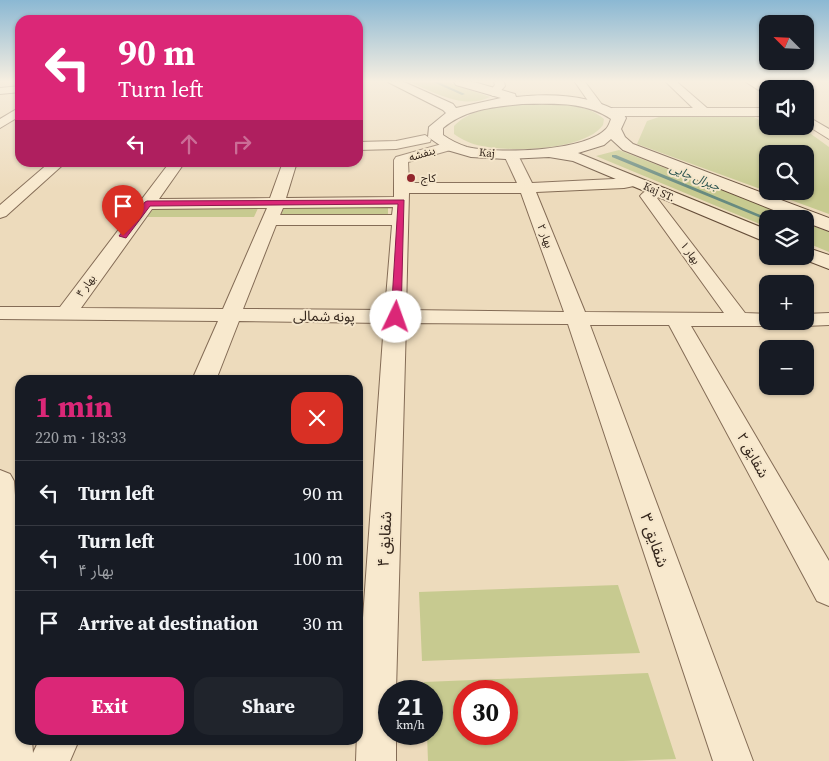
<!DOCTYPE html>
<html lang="en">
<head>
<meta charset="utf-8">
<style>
  :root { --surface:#171b24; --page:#20242c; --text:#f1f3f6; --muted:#9ea1a6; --line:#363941; --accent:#db2777 }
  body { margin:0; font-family:"Source Serif 4","Noto Sans Arabic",serif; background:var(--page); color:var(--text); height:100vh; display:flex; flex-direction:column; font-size:19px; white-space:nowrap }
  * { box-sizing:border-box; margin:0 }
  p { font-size:16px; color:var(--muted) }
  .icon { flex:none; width:28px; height:28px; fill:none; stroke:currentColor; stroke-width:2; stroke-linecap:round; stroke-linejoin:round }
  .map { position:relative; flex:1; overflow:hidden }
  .details { position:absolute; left:15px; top:375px; width:348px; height:370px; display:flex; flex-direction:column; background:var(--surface); border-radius:15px; box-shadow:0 1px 4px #0004 }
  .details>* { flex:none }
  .hud { position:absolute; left:15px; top:15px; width:348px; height:152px; border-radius:15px; box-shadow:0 1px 4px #0004; background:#db2777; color:#fff; overflow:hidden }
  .needle { width:32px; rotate:294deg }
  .buttons { position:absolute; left:759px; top:15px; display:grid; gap:10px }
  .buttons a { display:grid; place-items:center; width:55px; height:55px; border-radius:10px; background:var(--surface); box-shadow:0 1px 4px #0004; font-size:25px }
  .speed { position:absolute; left:378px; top:680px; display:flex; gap:10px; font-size:25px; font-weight:700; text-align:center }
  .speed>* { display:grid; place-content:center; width:65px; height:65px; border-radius:50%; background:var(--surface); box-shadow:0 1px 4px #0004; line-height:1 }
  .speed small { font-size:12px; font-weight:400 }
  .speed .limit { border:8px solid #d22; background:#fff; color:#111 }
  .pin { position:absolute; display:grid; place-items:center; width:42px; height:42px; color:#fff; margin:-51px -21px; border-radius:50% 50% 50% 0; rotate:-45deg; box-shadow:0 0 5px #0007 }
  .pin .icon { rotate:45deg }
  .me { position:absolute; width:55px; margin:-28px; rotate:3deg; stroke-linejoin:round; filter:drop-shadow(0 0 4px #0008) }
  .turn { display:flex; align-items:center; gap:18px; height:105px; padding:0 20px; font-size:22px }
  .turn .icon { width:65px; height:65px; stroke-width:2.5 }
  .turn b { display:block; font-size:35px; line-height:42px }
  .lanes { display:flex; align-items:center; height:48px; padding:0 20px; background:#0003; justify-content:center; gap:25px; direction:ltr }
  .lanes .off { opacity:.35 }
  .round { display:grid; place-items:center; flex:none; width:52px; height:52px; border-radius:15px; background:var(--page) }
  .headline { display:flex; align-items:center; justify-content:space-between; height:85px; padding:0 20px }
  h1 { font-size:30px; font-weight:700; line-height:38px; color:var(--accent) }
  .cta { display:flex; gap:10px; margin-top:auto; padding:10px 20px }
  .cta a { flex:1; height:58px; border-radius:15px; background:var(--accent); color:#fff; font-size:20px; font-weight:700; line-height:58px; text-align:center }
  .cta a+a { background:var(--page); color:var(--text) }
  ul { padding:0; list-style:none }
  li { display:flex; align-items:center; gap:15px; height:65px; padding:0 20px; border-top:1px solid var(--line) }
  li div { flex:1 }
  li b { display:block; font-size:19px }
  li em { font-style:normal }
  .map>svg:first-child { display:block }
  .green { fill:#c7ca90; fill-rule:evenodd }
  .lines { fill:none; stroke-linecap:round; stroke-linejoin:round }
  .stream { fill:#688b80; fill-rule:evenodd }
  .minor-casing { stroke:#846c56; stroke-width:2 }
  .secondary-casing { stroke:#654d39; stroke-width:2 }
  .minor { fill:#f8e9ce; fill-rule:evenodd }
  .secondary { fill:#f8e9ce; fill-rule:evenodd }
  .route { fill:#db2777; stroke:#8e194d }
  .poi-dot { fill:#92262d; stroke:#f5e6cb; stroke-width:2 }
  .labels { text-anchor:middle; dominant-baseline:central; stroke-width:4; stroke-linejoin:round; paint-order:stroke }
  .far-street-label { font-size:11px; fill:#33251b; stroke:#f5e6cb }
  .far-poi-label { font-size:11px; fill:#33251b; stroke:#f5e6cb; text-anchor:start }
  .far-water-label { font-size:12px; font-style:italic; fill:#2a534e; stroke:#f5e6cb }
  .street-label { font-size:14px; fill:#33251b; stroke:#f5e6cb }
  .near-street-label { font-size:16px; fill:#33251b; stroke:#f5e6cb }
</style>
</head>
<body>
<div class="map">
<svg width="829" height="761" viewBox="0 0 829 761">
  <rect width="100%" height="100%" fill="#eddbbc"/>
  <path class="green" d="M410 82H448L490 97C464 110 433 92 410 82Z
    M524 104C550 104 583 101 604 119L603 125C584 151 511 152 482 146 471 144 463 140 454 134V126C471 108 500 106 524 104Z
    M659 117H754L764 123H767L768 126H800L829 147V214L637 144 647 121ZM768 154H805V191H768Z
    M619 150 795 219H768L767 227 596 156Z
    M285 205H388V216H281Z
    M259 206 254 217H147L155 207Z
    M805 223 829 232V252L805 242Z
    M618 585 640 653 422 661 419 592Z
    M648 673 676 759 623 761H428L427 734H431V691H425L424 682ZM464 691H506V734H464Z"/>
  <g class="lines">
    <path class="stream" d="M433 82H438L465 94 462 95Z
      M612 155H616L770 219 766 220 612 157Z
      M805 233 814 237 811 239 805 237Z"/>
    <defs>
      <path id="minor" d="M494 82H504L505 86 497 95 493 96 488 93 495 85Z
        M575 82H585L603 106 601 108H593Z
        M666 82H677L707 108H768V116H612L606 112 612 108H693Z
        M746 82H758L769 89 768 96Z
        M20 86V92L0 94V88Z
        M20 107V116L0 128V119Z
        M805 115 829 129V139L805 124Z
        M425 135 431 139 430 142 396 149 358 150V142L396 141Z
        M449 142 456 146 454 149 408 162 409 183H517L504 155 511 151 518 155 532 183 634 178 639 179 641 182 639 185 624 188 536 192 585 312 724 313 640 196C645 189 658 187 665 189L668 192 665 195 657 198 745 313 768 314V321H778L775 324 768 326H691L829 561V606L817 601 669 325H590L753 761H713L568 324 406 323 396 691H389V734H396V761H356L359 674 384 323 239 321 216 380H192L218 321 0 319V307H60L170 162H185L159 199 270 198 283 162H297L286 198 394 197V160L396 157ZM409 193H521L564 312 406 310ZM393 207 392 215H280L283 208ZM267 208 223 309 81 308 152 209ZM276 225H392L385 310 243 309Z
        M50 162H66L6 216 0 218V205Z
        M829 313V325L805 326 798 324 795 321H805V314Z
        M0 470 10 474 14 481 20 566V740H32L33 753 39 740H79L70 761H0Z"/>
      <path id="secondary" d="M388 82H404L453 104 456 108 501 98 456 85 454 82H474L515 94 516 97C552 93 593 95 624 115L626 118 621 129 625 137 633 144 829 218V231L805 222V219H796L623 150 611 139 604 145 578 153 768 230V243L573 161 549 157 506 159 471 157 447 150 428 137 429 127 446 113 443 110ZM522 104C553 104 585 101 611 119 610 122 608 127 606 129 584 152 496 154 467 147 458 144 450 140 443 135V128C466 109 494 107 522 104Z
        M805 247 829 255V269L798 257 805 256Z"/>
    </defs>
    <use href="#minor" class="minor-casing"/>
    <use href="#secondary" class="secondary-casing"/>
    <use href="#minor" class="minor"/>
    <use href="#secondary" class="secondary"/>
  </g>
  <linearGradient id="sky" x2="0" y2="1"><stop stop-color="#8bb8d3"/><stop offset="0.43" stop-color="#f7efe1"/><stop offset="1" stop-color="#f7efe1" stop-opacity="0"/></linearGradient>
  <rect width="829" height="189" fill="url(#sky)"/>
  <path class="route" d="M404 200 401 317 396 320 391 317 398 204 150 206 126 238 119 236 145 202 147 201Z"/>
  <circle class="poi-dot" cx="411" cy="178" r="5"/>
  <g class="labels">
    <g class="far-street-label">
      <text transform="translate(487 153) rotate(5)">Kaj</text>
      <text transform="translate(422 154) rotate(-17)">بنفشه</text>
      <text transform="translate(659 192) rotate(23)">Kaj ST.</text>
      <text transform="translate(545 236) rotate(69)">بهار ۲</text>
      <text transform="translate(690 253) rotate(54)">بهار ۱</text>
      <text transform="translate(86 286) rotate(-54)">بهار ۴</text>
    </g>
    <g class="far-poi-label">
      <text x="421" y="178">کاج</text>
    </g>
    <g class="far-water-label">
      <text transform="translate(695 177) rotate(22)">جیرال چایی</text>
    </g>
    <g class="street-label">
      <text transform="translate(324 316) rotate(1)">پونه شمالی</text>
      <text transform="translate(753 455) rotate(61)">شقایق ۲</text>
    </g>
    <g class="near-street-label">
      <text transform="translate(384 539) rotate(-87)">شقایق ۴</text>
      <text transform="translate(655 540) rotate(71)">شقایق ۳</text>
    </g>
  </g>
</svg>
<div class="buttons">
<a><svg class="needle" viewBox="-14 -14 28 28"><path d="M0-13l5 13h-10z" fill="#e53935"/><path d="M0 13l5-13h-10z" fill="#9ea1a6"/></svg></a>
<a><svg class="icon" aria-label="sound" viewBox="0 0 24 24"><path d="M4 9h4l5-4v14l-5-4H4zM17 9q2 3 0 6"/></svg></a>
<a><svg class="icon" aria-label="search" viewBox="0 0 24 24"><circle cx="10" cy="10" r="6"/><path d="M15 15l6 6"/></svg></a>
<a><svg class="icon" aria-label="layers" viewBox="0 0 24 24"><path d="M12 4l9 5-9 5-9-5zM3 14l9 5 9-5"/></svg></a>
<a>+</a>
<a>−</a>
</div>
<div class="speed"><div>21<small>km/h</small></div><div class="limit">30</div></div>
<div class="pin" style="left:123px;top:236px;background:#d93025"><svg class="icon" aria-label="arrive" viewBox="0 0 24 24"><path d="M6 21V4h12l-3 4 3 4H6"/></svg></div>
<svg class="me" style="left:396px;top:317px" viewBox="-20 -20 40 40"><circle r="19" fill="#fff"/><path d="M0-13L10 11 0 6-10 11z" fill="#db2777"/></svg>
<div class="hud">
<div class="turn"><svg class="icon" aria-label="left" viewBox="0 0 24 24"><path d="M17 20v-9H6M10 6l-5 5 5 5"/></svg><div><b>90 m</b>Turn left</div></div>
<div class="lanes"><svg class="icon" aria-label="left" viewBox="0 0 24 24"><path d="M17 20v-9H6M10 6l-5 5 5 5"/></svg><svg class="icon off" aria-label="ahead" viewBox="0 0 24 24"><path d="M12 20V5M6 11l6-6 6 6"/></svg><svg class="icon off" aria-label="right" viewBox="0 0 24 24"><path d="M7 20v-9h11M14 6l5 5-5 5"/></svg></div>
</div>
<section class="details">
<div class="headline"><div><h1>1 min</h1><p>220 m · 18:33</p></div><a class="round" style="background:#d93025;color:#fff"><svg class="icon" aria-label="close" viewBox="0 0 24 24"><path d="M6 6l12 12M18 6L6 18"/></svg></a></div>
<ul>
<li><svg class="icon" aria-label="left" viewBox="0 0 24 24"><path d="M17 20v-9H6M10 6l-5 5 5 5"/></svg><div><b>Turn left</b></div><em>90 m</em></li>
<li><svg class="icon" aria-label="left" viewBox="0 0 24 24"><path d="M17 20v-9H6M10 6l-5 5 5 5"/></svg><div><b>Turn left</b><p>بهار ۴</p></div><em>100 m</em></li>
<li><svg class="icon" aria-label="arrive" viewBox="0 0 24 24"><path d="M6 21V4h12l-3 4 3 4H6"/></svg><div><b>Arrive at destination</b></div><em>30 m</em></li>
</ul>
<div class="cta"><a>Exit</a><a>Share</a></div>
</section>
</div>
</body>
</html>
